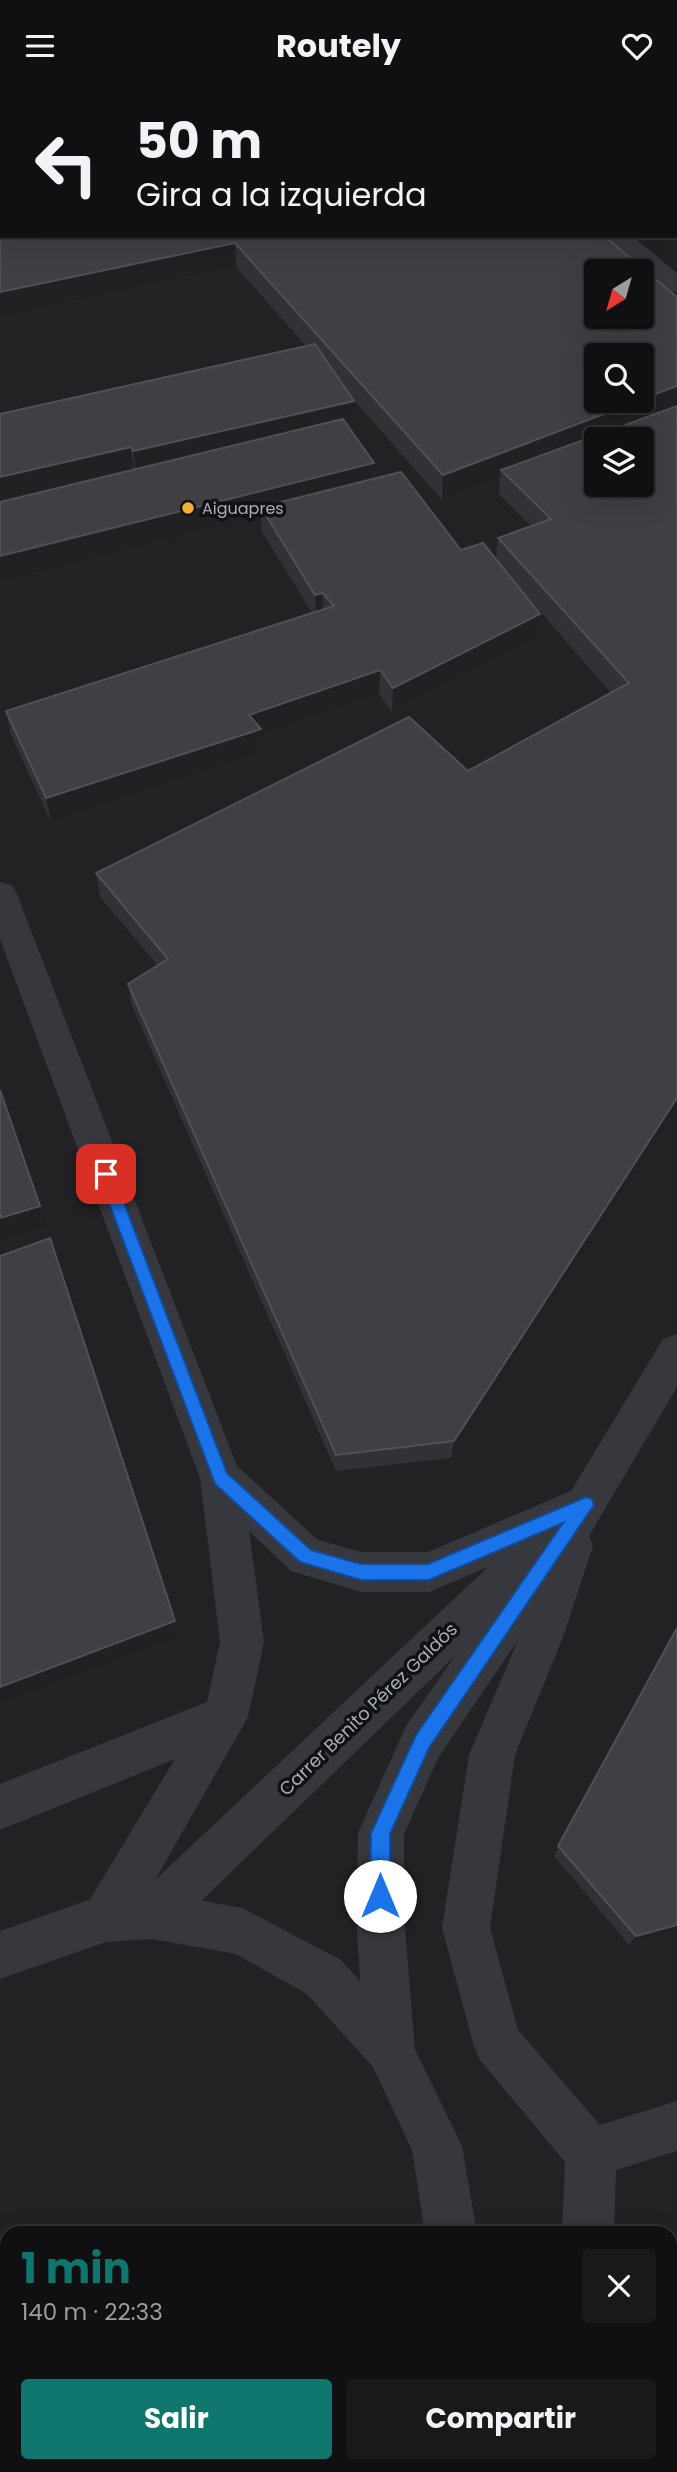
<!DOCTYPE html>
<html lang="es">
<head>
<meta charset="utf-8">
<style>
  :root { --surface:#101012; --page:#19191b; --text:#f1f3f6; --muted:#9c9d9f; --line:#303032; --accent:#0f766e }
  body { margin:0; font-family:Poppins,sans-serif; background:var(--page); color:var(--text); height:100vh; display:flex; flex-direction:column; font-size:26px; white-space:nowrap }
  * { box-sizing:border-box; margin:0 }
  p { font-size:23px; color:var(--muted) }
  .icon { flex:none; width:38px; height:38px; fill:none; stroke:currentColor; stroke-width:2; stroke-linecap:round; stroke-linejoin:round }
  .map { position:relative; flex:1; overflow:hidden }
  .drawer { position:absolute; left:0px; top:2135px; width:677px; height:247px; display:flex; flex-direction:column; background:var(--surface); border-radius:21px 21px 0 0; box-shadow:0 7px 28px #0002,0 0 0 2px var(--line) }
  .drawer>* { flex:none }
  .guide { position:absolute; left:0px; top:0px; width:677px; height:147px; box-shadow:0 7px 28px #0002,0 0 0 2px var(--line); background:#101012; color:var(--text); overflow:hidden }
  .needle { width:46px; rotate:217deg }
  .tools { position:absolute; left:584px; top:168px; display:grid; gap:14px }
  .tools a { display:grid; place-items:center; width:70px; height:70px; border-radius:7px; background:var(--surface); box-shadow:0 7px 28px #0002,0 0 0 2px var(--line); font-size:35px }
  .pin { position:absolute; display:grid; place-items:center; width:60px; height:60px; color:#fff; margin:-30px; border-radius:14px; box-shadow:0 4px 10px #0006 }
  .me { position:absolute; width:77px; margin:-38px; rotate:0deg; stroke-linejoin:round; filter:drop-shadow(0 0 5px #0008) }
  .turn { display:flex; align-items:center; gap:24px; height:147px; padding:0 21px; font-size:32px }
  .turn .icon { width:91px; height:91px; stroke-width:2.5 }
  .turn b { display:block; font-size:49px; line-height:60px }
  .round { display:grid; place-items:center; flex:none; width:74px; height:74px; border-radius:7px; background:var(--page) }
  .overview { display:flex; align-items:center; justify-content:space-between; height:119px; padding:0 21px }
  h1 { font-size:42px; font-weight:700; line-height:52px; color:var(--accent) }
  .primary-button { display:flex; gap:14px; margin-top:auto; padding:14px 21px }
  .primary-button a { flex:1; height:80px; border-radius:7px; background:var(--accent); color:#fff; font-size:28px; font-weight:700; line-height:80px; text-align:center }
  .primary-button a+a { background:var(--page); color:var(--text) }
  header { display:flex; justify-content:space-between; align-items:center; height:91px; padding:0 21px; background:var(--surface); font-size:32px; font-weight:700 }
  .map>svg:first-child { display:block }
  .built { fill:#222225; fill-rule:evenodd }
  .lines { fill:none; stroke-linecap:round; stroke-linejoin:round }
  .minor { fill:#37383d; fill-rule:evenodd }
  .tertiary { fill:#37383d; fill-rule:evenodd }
  .wall { fill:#323236; fill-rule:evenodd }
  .shaded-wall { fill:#212124 }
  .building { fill:#3f3f44; stroke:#4f5156; stroke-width:2; fill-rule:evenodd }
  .route { fill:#1a73e8; stroke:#114b97; stroke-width:2 }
  .poi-dot { fill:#f2b134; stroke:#111113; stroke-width:2.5 }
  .labels { text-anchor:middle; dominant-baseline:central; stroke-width:7; stroke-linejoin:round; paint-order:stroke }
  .far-poi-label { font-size:16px; fill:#a8adb8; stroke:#111113; text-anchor:start }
  .street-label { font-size:18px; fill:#a8adb8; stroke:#111113 }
</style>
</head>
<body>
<header><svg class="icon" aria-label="menu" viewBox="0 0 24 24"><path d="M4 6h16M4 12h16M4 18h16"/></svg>Routely<svg class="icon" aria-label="heart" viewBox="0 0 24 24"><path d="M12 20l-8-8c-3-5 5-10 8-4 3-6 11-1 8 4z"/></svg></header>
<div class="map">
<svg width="677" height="2381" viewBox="0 0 677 2381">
  <rect width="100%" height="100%" fill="#161618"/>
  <path class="built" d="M0 0H677V2381H0ZM2 2H676V145H2ZM597 180H642V226H597ZM597 264H642V310H597ZM597 348H642V394H597ZM7 2142H670V2375H7Z"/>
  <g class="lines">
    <path class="minor" d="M428 0H451L452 2H429Z
      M605 145H632L677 182V201L668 199Z
      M0 791 12 794 17 803 237 1375 318 1449 361 1461H428L571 1400 663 1248 677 1243V1296L589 1445 593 1455 563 1546 515 1664 490 1837 518 1939 600 2034 677 2010V2060L616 2079 614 2142H562L565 2071 480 1969 473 1952 442 1837 469 1664 518 1549 438 1667 404 1743V1826L415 1959 407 1976 390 1984 373 1976 365 1959 356 1826 358 1742 406 1635 455 1565 169 1841 152 1848 135 1841 131 1830 123 1844 106 1851 89 1844 82 1827 89 1810 175 1668 0 1739V1693L207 1611 220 1551 200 1387 0 848ZM249 1440 291 1480 361 1501H429L488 1476 155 1789 248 1626 264 1551Z
      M591 2375H647L649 2381H593Z"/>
    <path class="tertiary" d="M152 1800 242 1817 341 1869 407 1942 462 2055 477 2142H425L412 2059 373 1976 307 1903 236 1863 152 1848 106 1851 0 1888V1840L106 1803Z
      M378 2375H433L431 2381H376Z
      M448 2375H503L505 2381H450Z"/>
  </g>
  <path class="wall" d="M0 0 2 145H604L677 206V1019L451 1367 336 1380 132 915 128 893 158 875 100 806 96 782 468 680 611 602 524 502 540 523 537 547 392 621 379 603 261 644 262 662 51 731 11 644 6 620 312 522 262 441 261 425 0 491V323L306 255 236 176 0 226ZM352 307 442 409 500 386 499 403 531 435 498 447 496 468 461 459 374 388V372L348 336 353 334 354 310Z
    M26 0H150V2H27Z
    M488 0H677V108H676V2H491Z
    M676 120H677V149L673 145H676Z
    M677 1537V1840L629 1854 554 1765Z"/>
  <path class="shaded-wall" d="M124 0H150V2H116Z
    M676 84H677V108H676Z
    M235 152 236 176 0 226V201Z
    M677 295V318L501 379 500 386 442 409 443 384 638 310H642V308Z
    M354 310 353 334 136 385 133 360Z
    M131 356 134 381 0 412V386Z
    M374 372 373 396 261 416V425L0 491V465Z
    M323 502V526L316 528 315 504Z
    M540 523 537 547 392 621 393 597Z
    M380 579 379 603 261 644 262 662 51 731 46 707 249 624Z
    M677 1007V1019L451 1367 454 1350Z
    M40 1115 46 1135 0 1149V1127Z
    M175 1530 179 1544 0 1612V1596Z
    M677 1834V1840L629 1854 636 1845Z"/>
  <path class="building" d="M0 0H4L5 2H2V45L0 46Z
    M42 0H124L116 2H43Z
    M521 0H677V84H676V2H523Z
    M0 55H2V145H604L677 206V295L642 308V264H597V310H638L443 384 235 152 0 201ZM597 180H642V226H597Z
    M315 253 354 310 133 360 131 356 0 386V323Z
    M677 315V1007L454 1350 336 1364 128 893 168 868 96 782 409 626 468 680 629 592 498 447 551 428 501 379ZM597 348H642V394H597Z
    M343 328 374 372 0 465V411Z
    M401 381 461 459 483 452 540 523 393 597 380 579 249 624 261 638 46 707 6 620 334 515 323 502 315 504 261 416Z
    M0 999 40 1115 0 1127Z
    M50 1147 175 1530 0 1596V1165Z
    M677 1537V1834L636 1845 558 1755Z"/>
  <path class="route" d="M106 1076 113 1083 227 1382 311 1459 361 1473H428L586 1406 592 1408 594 1414 429 1657 390 1743V1805L387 1812 380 1815 373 1812 370 1805 371 1742 416 1644 563 1432 429 1489H361L300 1471 215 1393 98 1083Z"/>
  <circle class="poi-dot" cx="188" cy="417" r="7"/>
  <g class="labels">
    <g class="far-poi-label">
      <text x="202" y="417">Aiguapres</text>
    </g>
    <g class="street-label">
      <text transform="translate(368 1618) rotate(-44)">Carrer Benito Pérez Galdós</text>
    </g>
  </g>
</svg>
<div class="tools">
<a><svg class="needle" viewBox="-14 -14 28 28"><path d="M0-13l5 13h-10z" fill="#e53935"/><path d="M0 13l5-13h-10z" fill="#9c9d9f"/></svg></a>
<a><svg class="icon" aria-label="search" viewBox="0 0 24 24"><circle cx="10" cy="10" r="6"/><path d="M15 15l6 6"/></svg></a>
<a><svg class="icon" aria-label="layers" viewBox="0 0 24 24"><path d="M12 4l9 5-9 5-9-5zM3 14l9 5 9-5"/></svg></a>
</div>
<div class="pin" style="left:106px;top:1083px;background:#d93025"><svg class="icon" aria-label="arrive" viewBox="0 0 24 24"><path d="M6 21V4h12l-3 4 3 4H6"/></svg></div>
<svg class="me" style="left:380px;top:1805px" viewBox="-20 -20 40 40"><circle r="19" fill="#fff"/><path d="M0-13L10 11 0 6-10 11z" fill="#1a73e8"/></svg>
<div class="guide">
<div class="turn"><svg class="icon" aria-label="left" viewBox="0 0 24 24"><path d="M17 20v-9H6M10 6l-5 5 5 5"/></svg><div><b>50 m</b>Gira a la izquierda</div></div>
</div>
<section class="drawer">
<div class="overview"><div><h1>1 min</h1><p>140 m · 22:33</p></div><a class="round"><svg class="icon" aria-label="close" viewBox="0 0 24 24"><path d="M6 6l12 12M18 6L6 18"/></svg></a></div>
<div class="primary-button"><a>Salir</a><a>Compartir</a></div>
</section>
</div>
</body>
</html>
